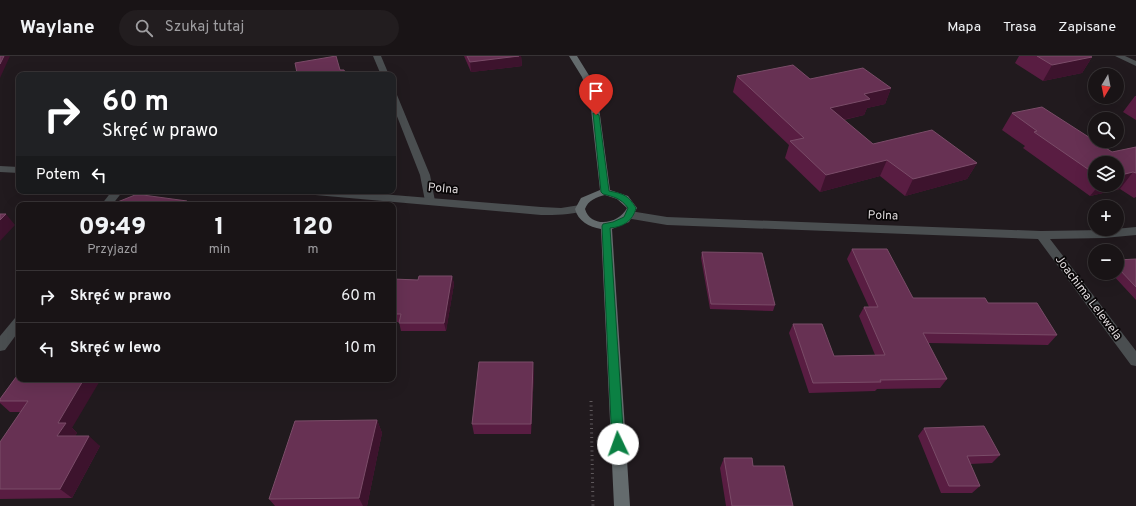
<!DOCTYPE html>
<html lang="pl">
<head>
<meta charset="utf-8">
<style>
  :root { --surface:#191416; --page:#221d1f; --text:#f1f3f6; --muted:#9f9ea1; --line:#373335 }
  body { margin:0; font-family:Overpass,sans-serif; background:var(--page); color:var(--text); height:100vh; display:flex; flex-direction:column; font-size:15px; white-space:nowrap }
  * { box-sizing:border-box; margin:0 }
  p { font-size:13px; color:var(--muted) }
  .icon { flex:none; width:22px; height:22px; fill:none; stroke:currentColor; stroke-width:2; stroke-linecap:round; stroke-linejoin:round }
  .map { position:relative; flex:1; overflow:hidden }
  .drawer { position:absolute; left:16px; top:146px; width:380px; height:180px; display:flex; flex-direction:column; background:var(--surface); border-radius:8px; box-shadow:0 4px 16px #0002,0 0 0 1px var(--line) }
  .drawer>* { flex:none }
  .hud { position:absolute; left:16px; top:16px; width:380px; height:122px; border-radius:8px; box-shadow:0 4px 16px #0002,0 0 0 1px var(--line); background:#202124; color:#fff; overflow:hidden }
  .needle { width:26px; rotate:190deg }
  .controls { position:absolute; left:1088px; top:12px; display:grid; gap:8px }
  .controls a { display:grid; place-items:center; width:36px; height:36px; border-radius:50%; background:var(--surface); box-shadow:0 4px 16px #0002,0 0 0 1px var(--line); font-size:20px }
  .pin { position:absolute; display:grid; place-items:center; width:34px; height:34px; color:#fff; margin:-41px -17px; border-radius:50% 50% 50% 0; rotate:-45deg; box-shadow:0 0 4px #0007 }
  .pin .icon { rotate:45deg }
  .me { position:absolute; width:44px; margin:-22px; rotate:357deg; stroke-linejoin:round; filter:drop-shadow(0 0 3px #0008) }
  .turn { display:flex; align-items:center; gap:14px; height:84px; padding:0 20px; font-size:18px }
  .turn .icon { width:52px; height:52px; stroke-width:2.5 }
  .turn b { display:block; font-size:28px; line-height:34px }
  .then { display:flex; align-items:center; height:38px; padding:0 20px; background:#0003; gap:8px; font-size:15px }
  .eta { display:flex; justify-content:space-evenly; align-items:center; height:68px; text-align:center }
  .eta b { font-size:24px; font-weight:800; line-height:28px }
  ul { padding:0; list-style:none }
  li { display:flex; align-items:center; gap:12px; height:52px; padding:0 20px; border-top:1px solid var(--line) }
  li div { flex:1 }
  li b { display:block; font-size:15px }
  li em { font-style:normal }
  header { display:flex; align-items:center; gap:24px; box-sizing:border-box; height:56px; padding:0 20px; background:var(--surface); border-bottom:1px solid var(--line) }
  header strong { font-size:19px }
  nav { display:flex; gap:22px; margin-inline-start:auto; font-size:14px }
  .search { width:280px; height:36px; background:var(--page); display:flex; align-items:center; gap:10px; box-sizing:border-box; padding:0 14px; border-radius:22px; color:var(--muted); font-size:15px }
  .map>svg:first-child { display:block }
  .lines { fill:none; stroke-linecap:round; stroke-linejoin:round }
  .path { stroke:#5f595c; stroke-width:3; stroke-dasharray:1 3.5; stroke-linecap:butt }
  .lane { fill:#4a4e50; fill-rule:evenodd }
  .street { fill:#4a4e50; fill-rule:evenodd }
  .secondary { fill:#646b6d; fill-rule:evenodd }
  .wall { fill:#591d42; fill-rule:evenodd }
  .shaded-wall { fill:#3d132d }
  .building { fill:#673153; stroke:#7a4c68 }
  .route { fill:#0b8043; stroke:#07532c }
  .labels { text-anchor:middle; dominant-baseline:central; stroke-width:3.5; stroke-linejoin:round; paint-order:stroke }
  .street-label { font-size:12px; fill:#ded9db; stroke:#090607 }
</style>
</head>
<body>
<header>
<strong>Waylane</strong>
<div class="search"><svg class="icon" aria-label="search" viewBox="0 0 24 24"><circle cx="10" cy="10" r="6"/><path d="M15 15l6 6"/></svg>Szukaj tutaj</div>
<nav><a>Mapa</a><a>Trasa</a><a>Zapisane</a></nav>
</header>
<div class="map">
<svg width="1136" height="450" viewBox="0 0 1136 450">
  <rect width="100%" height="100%" fill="#211a1e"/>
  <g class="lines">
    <path class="path" d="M591 345 593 450"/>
    <path class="lane" d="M373 0H381L389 19H381Z
      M393 36 397 39 430 119 435 145 434 147H426L425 145 420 119 393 50Z"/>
    <path class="street" d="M1115 0H1125L1136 5V10Z
      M0 110 19 111V117L0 116Z
      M112 135H123L112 149H101Z
      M299 135H344L541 151 561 152 580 149 584 151 585 153 584 155C569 159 556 159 541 159L304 138Z
      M630 155 667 161 1041 175 1104 174 1136 171V179L1104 182 1050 183 1136 295V310L1131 309 1038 183 667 169 626 162 625 159 626 156Z
      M19 260V275L5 294 0 295V280L15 262Z"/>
    <path class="secondary" d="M569 0H577L590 21 598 44 610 134 628 140 637 152 629 166 612 173 630 450H614L601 173C589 171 578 165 575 153L581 142 600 134 590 44 582 21ZM605 139 617 143 627 152C619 168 591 173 585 153 588 144 597 141 605 139Z"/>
  </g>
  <path class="wall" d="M464 0H521L522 10 471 16Z
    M1019 0H1090L1092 1 1082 17 1043 25 1015 7Z
    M737 20 810 23 891 32 885 48 867 52 864 59 844 64 873 88 977 107 967 123 905 140 880 120 820 136 785 102 789 89 733 36Z
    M1135 40H1136V64L1123 56Z
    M1012 57 1112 96 1136 91V141L1134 142 1120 133 1090 140 1023 92 1025 90 1002 74ZM1095 107 1117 129H1095Z
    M852 193 913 242 988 247 1057 279 1048 289 928 287 947 323 940 332 877 333 875 335 809 337 789 277 793 268 834 300 875 299 859 260 864 251H869L847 203Z
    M702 196 775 249 773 255 710 253 701 202Z
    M1136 203V244L1111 217H1117V204Z
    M452 220 454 228 446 275H401L399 266H393V223L418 224Z
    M534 316 531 378H474L472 368Z
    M19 317 77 377 75 380 100 390 72 442 0 443V386L21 356H10L0 347V343Z
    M377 364 382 377 367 450H275L269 443Z
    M924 372 1000 399 992 407 970 408 980 430 972 437H941L918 380Z
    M724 402 753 410 793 450H726L720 412Z"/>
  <path class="shaded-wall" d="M4 0H10L0 22V8Z
    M521 0 522 10 471 16 470 6Z
    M1092 1 1082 17 1043 25 1052 9Z
    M891 32 885 48 867 52 864 59 824 68 830 52 864 38Z
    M887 104 880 120 820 136 826 119Z
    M977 107 967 123 905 140 913 123Z
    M1133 116 1120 133 1090 140 1099 129H1117V120Z
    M187 145 190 149H183Z
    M6 158 15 169 0 185V164Z
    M452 220 454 228 446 275 444 267Z
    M533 306 534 316 531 378V368Z
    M84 323H101L72 372 77 377 69 390 57 380 58 367Z
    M377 364 382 377 367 450H363L359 442Z
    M89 380 100 390 72 442 60 433Z"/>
  <path class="building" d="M0 0H4L0 8Z
    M336 0 340 14H344L346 19H290V18L297 17 295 7Z
    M467 0H519L470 6Z
    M1037 0H1090L1092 1 1052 9Z
    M793 9 810 23 863 12 891 32 864 38 870 43 830 52 873 88 932 74 977 107 913 123 887 104 826 119 790 85 804 82 737 20Z
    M1042 51 1112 96 1136 91V117L1133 116 1117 120V107H1095V118L1034 76 1037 75 1012 57Z
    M135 139H143L187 145 183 149H110Z
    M0 158H6L0 164Z
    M852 193H887L913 242H985L988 247H1037L1057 279 923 277 947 323 880 324 881 326 813 327 793 268H822L834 300 885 299 864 251H878Z
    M702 196 762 197 775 249 711 248Z
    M1136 203V231L1117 211V204Z
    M419 220H452L444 267H399L401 258H393V223L418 224Z
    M479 306H533L531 368H472Z
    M19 317V323H84L58 367H66L57 380H89L60 433H0V386L28 345H0V343Z
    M377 364 359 442 269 443 295 365Z
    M984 370 1000 399 967 400 980 430H949L924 372Z
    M724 402H752L753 410H784L793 450H732Z"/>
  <path class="route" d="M593 57 599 59 609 135C624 138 628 139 636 152 633 165 623 171 610 172L624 388 622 392 618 393 614 392 612 388 602 170 603 168 613 166 624 161 628 152C621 142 614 141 603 138L601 136Z"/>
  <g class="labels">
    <g class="street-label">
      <text transform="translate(443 133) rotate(5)">Polna</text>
      <text transform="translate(883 160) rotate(2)">Polna</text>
      <text transform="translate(1088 242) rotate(53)">Joachima Lelewela</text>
    </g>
  </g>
</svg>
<div class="controls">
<a><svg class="needle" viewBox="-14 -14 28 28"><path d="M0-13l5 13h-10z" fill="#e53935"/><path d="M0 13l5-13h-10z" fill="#9f9ea1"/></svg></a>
<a><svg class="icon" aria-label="search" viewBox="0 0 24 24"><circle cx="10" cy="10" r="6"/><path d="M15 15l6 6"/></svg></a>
<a><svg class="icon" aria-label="layers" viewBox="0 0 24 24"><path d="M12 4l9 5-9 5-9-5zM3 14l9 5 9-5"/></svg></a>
<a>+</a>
<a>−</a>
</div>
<div class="pin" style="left:596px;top:59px;background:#d93025"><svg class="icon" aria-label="arrive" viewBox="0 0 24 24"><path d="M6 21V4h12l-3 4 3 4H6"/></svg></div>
<svg class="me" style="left:618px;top:388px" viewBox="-20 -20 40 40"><circle r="19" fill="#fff"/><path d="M0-13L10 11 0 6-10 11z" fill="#0b8043"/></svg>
<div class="hud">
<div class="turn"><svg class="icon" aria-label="right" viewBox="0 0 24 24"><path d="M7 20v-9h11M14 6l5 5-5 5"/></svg><div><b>60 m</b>Skręć w prawo</div></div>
<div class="then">Potem<svg class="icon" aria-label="left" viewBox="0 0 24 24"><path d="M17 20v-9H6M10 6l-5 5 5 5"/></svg></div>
</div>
<section class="drawer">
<div class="eta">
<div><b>09:49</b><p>Przyjazd</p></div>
<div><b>1</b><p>min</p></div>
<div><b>120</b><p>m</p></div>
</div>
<ul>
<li><svg class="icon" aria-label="right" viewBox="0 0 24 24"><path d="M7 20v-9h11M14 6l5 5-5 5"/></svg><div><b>Skręć w prawo</b></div><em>60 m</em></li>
<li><svg class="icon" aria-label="left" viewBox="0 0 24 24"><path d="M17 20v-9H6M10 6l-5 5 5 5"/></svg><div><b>Skręć w lewo</b></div><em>10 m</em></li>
</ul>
</section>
</div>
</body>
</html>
